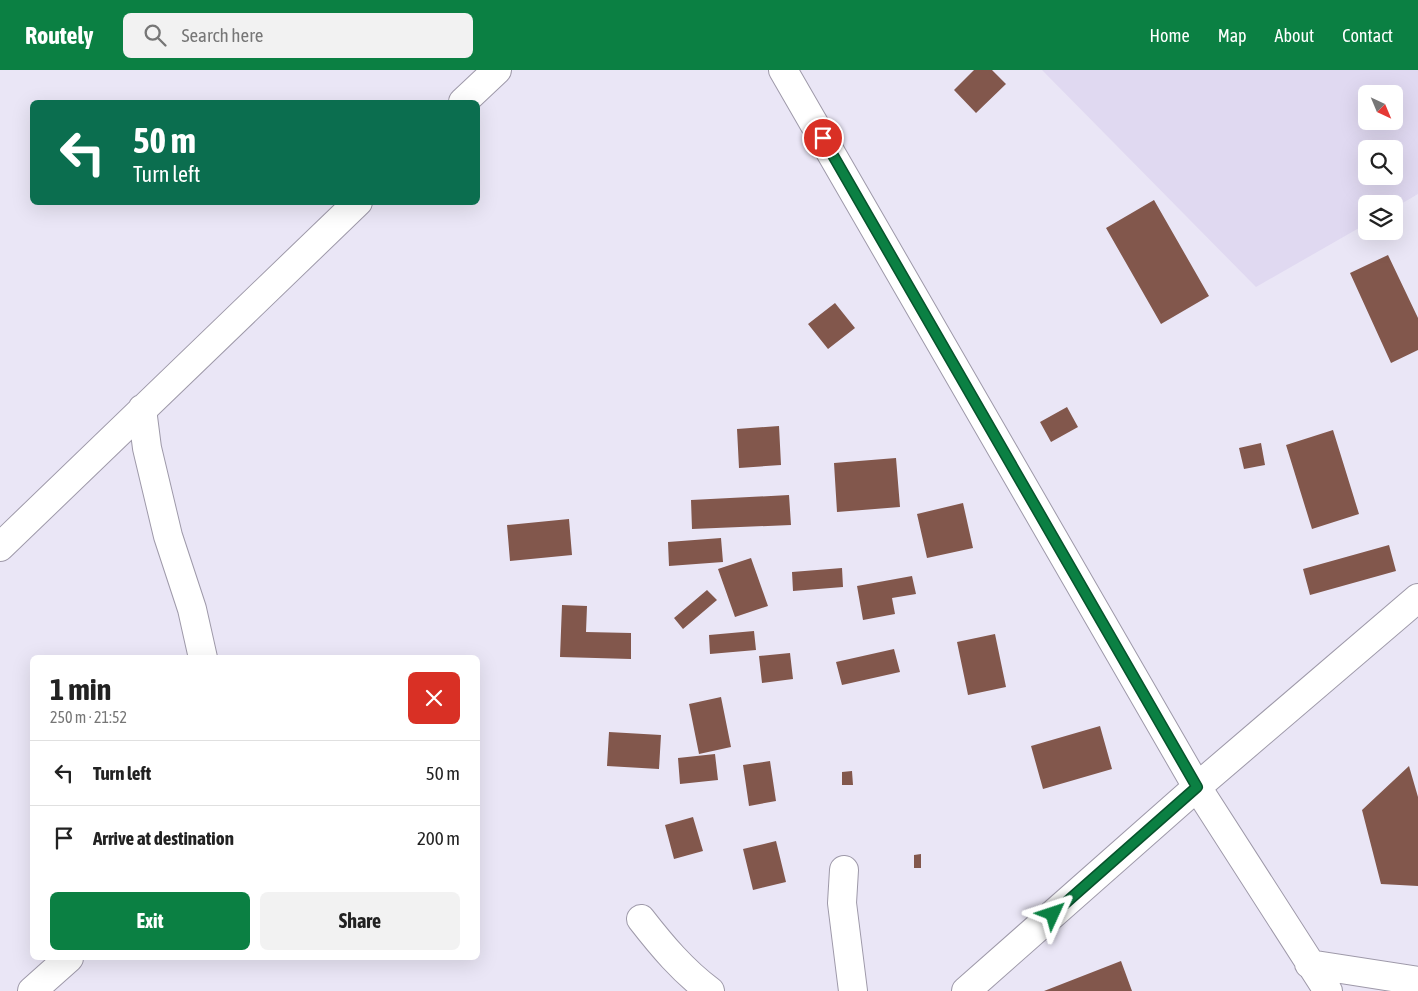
<!DOCTYPE html>
<html lang="en">
<head>
<meta charset="utf-8">
<style>
  :root { --surface:#fff; --page:#f2f2f2; --text:#222; --muted:#767676; --line:#e0e0e0; --accent:#0b8043 }
  body { margin:0; font-family:"Asap Condensed",sans-serif; background:var(--page); color:var(--text); height:100vh; display:flex; flex-direction:column; font-size:19px; white-space:nowrap }
  * { box-sizing:border-box; margin:0 }
  p { font-size:16px; color:var(--muted) }
  .icon { flex:none; width:28px; height:28px; fill:none; stroke:currentColor; stroke-width:2; stroke-linecap:round; stroke-linejoin:round }
  .map { position:relative; flex:1; overflow:hidden }
  .sheet { position:absolute; left:30px; top:585px; width:450px; height:305px; display:flex; flex-direction:column; background:var(--surface); border-radius:8px; box-shadow:0 5px 20px #0002 }
  .sheet>* { flex:none }
  .banner { position:absolute; left:30px; top:30px; width:450px; height:105px; border-radius:8px; box-shadow:0 5px 20px #0002; background:#0b6e4f; color:#fff; overflow:hidden }
  .needle { width:32px; rotate:136deg }
  .controls { position:absolute; left:1358px; top:15px; display:grid; gap:10px }
  .controls a { display:grid; place-items:center; width:45px; height:45px; border-radius:8px; background:var(--surface); box-shadow:0 5px 20px #0002; font-size:25px }
  .pin { position:absolute; display:grid; place-items:center; width:42px; height:42px; color:#fff; margin:-21px; border:2px solid #fff; border-radius:50%; box-shadow:0 1px 5px #0007 }
  .me { position:absolute; width:55px; margin:-28px; rotate:48deg; stroke-linejoin:round; filter:drop-shadow(0 0 4px #0008) }
  .turn { display:flex; align-items:center; gap:18px; height:105px; padding:0 20px; font-size:22px }
  .turn .icon { width:65px; height:65px; stroke-width:2.5 }
  .turn b { display:block; font-size:35px; line-height:42px }
  .round { display:grid; place-items:center; flex:none; width:52px; height:52px; border-radius:8px; background:var(--page) }
  .overview { display:flex; align-items:center; justify-content:space-between; height:85px; padding:0 20px }
  h1 { font-size:30px; font-weight:700; line-height:38px }
  .primary-button { display:flex; gap:10px; margin-top:auto; padding:10px 20px }
  .primary-button a { flex:1; height:58px; border-radius:8px; background:var(--accent); color:#fff; font-size:20px; font-weight:700; line-height:58px; text-align:center }
  .primary-button a+a { background:var(--page); color:var(--text) }
  ul { padding:0; list-style:none }
  li { display:flex; align-items:center; gap:15px; height:65px; padding:0 20px; border-top:1px solid var(--line) }
  li div { flex:1 }
  li b { display:block; font-size:19px }
  li em { font-style:normal }
  header { display:flex; align-items:center; gap:30px; box-sizing:border-box; height:70px; padding:0 25px; background:var(--accent); color:#fff }
  header strong { font-size:24px }
  nav { display:flex; gap:28px; margin-inline-start:auto; font-size:18px }
  .search { width:350px; height:45px; background:var(--page); display:flex; align-items:center; gap:12px; box-sizing:border-box; padding:0 18px; border-radius:8px; color:var(--muted); font-size:19px }
  .map>svg:first-child { display:block }
  .built { fill:#e0d9f1; fill-rule:evenodd }
  .building { fill:#82574c }
  .lines { fill:none; stroke-linecap:round; stroke-linejoin:round }
  .street-casing { stroke:#9e99a9; stroke-width:30 }
  .street { stroke:#fff; stroke-width:28 }
  .route-casing { stroke:#07532c; stroke-width:12 }
  .route { stroke:#0b8043; stroke-width:9 }
</style>
</head>
<body>
<header>
<strong>Routely</strong>
<div class="search"><svg class="icon" aria-label="search" viewBox="0 0 24 24"><circle cx="10" cy="10" r="6"/><path d="M15 15l6 6"/></svg>Search here</div>
<nav><a>Home</a><a>Map</a><a>About</a><a>Contact</a></nav>
</header>
<div class="map">
<svg width="1418" height="921" viewBox="0 0 1418 921">
  <rect width="100%" height="100%" fill="#eae6f6"/>
  <path class="built" d="M1042 0H1418V124L1394 138V134H1366V154L1256 217ZM1366 24H1394V51H1366ZM1366 79H1394V106H1366Z"/>
  <path class="building" d="M974 0H992L1006 14 976 43 954 20Z
    M1154 130 1209 226 1161 254 1106 158Z
    M1388 185 1418 248V280L1391 293 1350 203Z
    M835 233 855 258 828 279 808 254Z
    M1067 337 1078 357 1051 372 1040 352Z
    M779 356 781 395 739 398 737 359Z
    M1333 360 1359 444 1312 459 1286 375Z
    M1261 373 1265 395 1244 399 1239 378Z
    M896 388 900 437 837 442 834 393Z
    M789 425 791 455 692 459 691 430Z
    M963 433 973 478 927 488 917 444Z
    M569 449 572 485 510 491 507 455Z
    M721 468 723 492 669 496 668 472Z
    M1389 475 1396 501 1310 525 1303 499Z
    M751 488 768 536 735 547 718 499Z
    M842 498 843 517 793 521 792 502Z
    M912 506 916 524 892 528 895 544 863 550 857 516Z
    M707 520 717 530 683 559 674 548Z
    M562 535 587 536 586 562 631 563V589L560 587Z
    M754 561 756 580 710 584 709 565Z
    M995 564 1006 617 968 625 957 572Z
    M894 579 900 602 842 615 836 592Z
    M790 583 793 609 762 613 759 586Z
    M721 627 731 677 699 684 689 634Z
    M1100 656 1112 699 1043 719 1031 676Z
    M609 662 661 665 659 699 607 696Z
    M715 684 718 710 680 714 678 688Z
    M770 691 776 731 749 736 743 695Z
    M1409 696 1418 727V816L1381 814 1362 740Z
    M852 701 853 715H842V702Z
    M693 747 703 781 674 789 665 755Z
    M776 771 786 812 753 820 743 779Z
    M921 784V798H914V785Z
    M1121 891 1132 921H1044Z"/>
  <g class="lines">
    <defs>
      <path id="street" d="M783 0 1197 717 1328 921
        M463 32 497 0
        M142 339 147 378 168 466 192 539 203 588
        M0 477 358 132
        M844 800 842 833 853 921
        M641 849C662 876 683 901 710 921
        M1309 894 1418 911
        M32 921 69 888
        M966 921 1197 717 1418 528"/>
    </defs>
    <use href="#street" class="street-casing"/>
    <use href="#street" class="street"/>
  </g>
  <g class="lines">
    <defs>
      <path id="route" d="M823 68 1197 717 1053 844"/>
    </defs>
    <use href="#route" class="route-casing"/>
    <use href="#route" class="route"/>
  </g>
</svg>
<div class="controls">
<a><svg class="needle" viewBox="-14 -14 28 28"><path d="M0-13l5 13h-10z" fill="#e53935"/><path d="M0 13l5-13h-10z" fill="#767676"/></svg></a>
<a><svg class="icon" aria-label="search" viewBox="0 0 24 24"><circle cx="10" cy="10" r="6"/><path d="M15 15l6 6"/></svg></a>
<a><svg class="icon" aria-label="layers" viewBox="0 0 24 24"><path d="M12 4l9 5-9 5-9-5zM3 14l9 5 9-5"/></svg></a>
</div>
<div class="pin" style="left:823px;top:68px;background:#d93025"><svg class="icon" aria-label="arrive" viewBox="0 0 24 24"><path d="M6 21V4h12l-3 4 3 4H6"/></svg></div>
<svg class="me" style="left:1053px;top:844px" viewBox="-20 -20 40 40"><path d="M0-17L14 15 0 8-14 15z" fill="#0b8043" stroke="#fff" stroke-width="4"/></svg>
<div class="banner">
<div class="turn"><svg class="icon" aria-label="left" viewBox="0 0 24 24"><path d="M17 20v-9H6M10 6l-5 5 5 5"/></svg><div><b>50 m</b>Turn left</div></div>
</div>
<section class="sheet">
<div class="overview"><div><h1>1 min</h1><p>250 m · 21:52</p></div><a class="round" style="background:#d93025;color:#fff"><svg class="icon" aria-label="close" viewBox="0 0 24 24"><path d="M6 6l12 12M18 6L6 18"/></svg></a></div>
<ul>
<li><svg class="icon" aria-label="left" viewBox="0 0 24 24"><path d="M17 20v-9H6M10 6l-5 5 5 5"/></svg><div><b>Turn left</b></div><em>50 m</em></li>
<li><svg class="icon" aria-label="arrive" viewBox="0 0 24 24"><path d="M6 21V4h12l-3 4 3 4H6"/></svg><div><b>Arrive at destination</b></div><em>200 m</em></li>
</ul>
<div class="primary-button"><a>Exit</a><a>Share</a></div>
</section>
</div>
</body>
</html>
